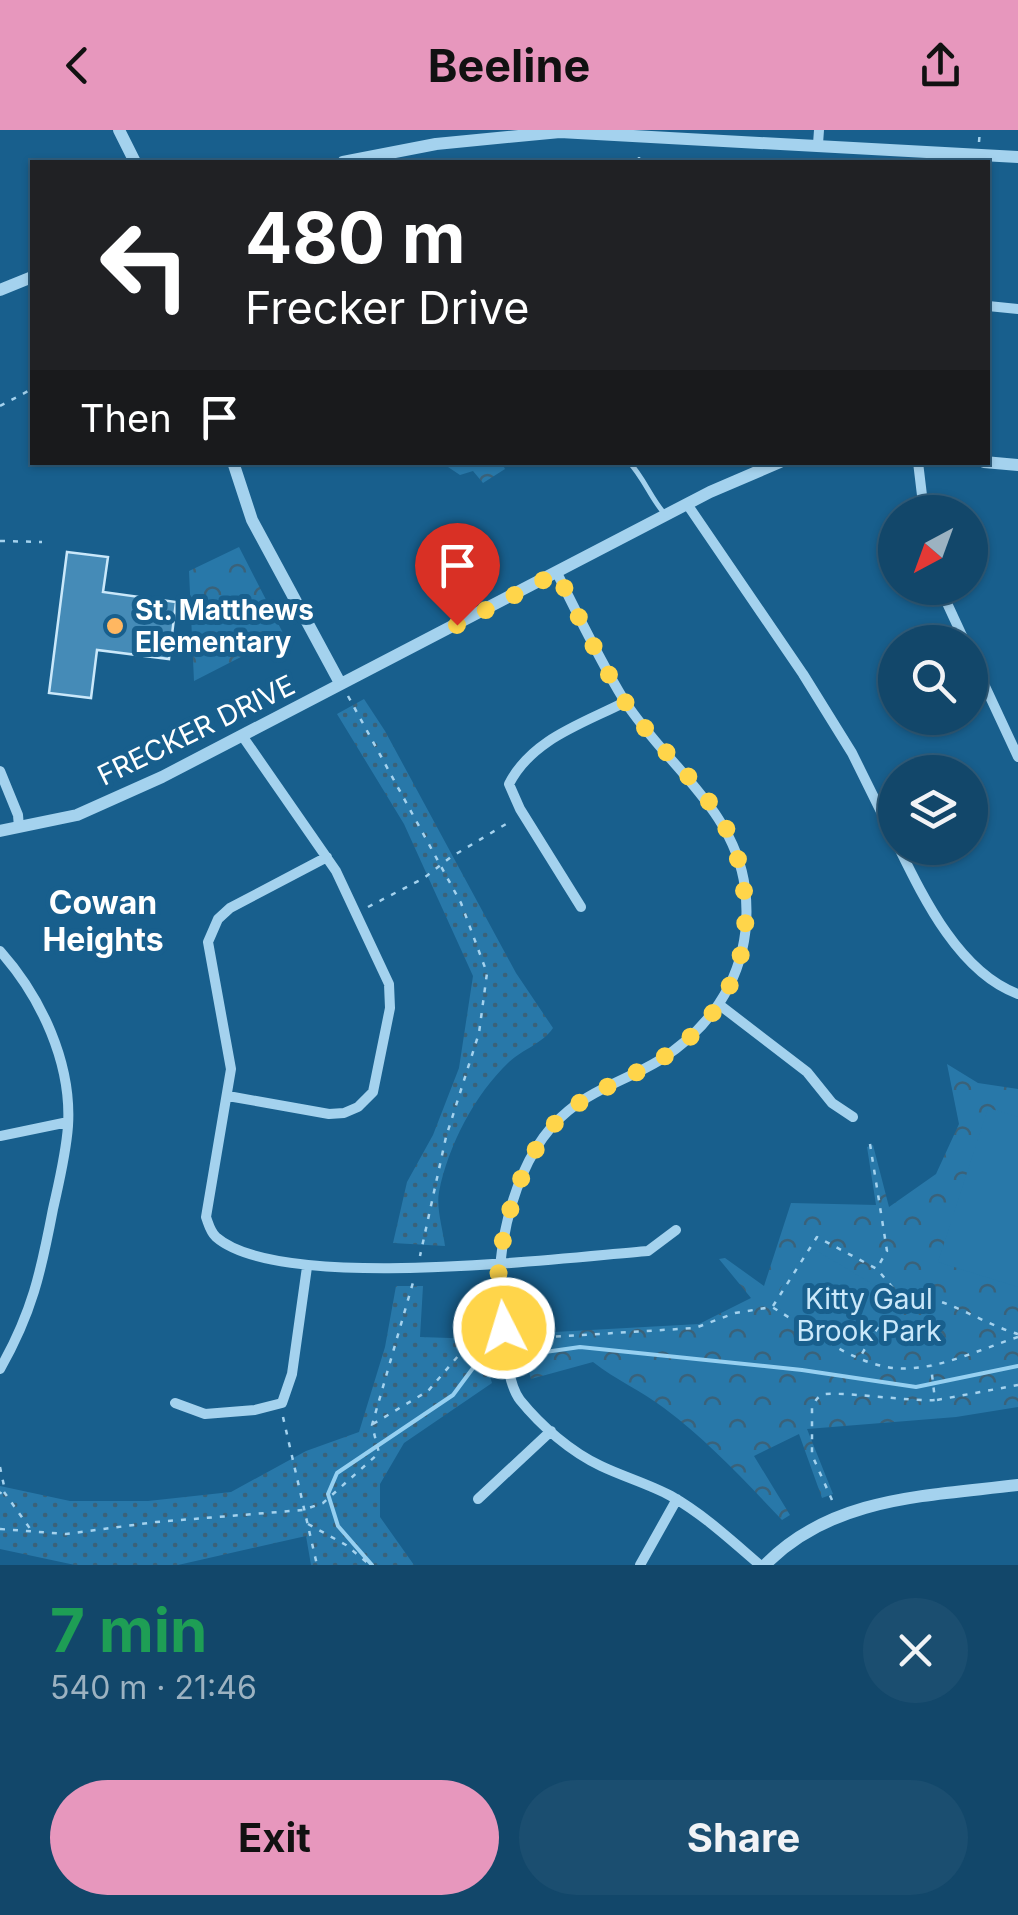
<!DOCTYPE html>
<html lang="en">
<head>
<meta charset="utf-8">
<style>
  :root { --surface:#12476a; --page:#1b4e70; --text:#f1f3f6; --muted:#9cb2c1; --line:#315f7e; --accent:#e797bd }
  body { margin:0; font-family:Inter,sans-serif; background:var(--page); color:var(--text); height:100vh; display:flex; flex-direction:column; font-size:38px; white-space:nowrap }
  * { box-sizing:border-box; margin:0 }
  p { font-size:32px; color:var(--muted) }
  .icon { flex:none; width:55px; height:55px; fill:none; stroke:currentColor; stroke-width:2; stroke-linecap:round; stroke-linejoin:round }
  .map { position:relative; height:1435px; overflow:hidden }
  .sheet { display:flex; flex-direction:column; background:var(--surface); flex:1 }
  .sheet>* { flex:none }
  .top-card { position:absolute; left:30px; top:30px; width:960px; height:305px; border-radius:0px; box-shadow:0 2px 8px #0004,0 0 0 2px var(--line); background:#202124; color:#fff; overflow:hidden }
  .needle { width:65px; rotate:221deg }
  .fabs { position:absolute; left:878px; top:365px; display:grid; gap:20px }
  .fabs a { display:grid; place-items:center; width:110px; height:110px; border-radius:50%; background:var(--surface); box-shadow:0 2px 8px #0004,0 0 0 2px var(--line); font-size:50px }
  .pin { position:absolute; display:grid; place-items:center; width:85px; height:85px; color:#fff; margin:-102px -42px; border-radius:50% 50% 50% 0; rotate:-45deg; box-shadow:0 0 10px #0007 }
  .pin .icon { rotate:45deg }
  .me { position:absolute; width:110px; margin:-55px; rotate:355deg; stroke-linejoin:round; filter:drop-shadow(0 0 8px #0008) }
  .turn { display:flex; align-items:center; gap:35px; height:210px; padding:0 50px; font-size:45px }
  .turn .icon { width:130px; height:130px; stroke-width:2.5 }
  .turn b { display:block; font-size:70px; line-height:85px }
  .then { display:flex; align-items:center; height:95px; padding:0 50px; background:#0003; gap:20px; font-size:38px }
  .round { display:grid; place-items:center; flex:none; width:105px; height:105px; border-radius:52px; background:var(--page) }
  .headline { display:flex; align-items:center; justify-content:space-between; height:170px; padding:0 50px }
  h1 { font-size:60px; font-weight:700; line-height:75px; color:#1e9e55 }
  .cta { display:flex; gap:20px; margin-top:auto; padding:20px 50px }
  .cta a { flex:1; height:115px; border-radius:60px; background:var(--accent); color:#111; font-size:40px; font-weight:700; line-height:115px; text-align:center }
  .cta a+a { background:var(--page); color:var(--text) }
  header { display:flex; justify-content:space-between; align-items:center; height:130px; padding:0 50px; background:var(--accent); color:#111; font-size:45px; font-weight:700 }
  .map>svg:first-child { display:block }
  .grass { fill:url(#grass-dots) }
  .park { fill:url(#park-crowns) }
  .pitch { fill:#2878a9 }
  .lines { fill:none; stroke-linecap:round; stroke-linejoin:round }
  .stream { stroke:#96d0f1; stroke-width:4 }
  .building { fill:#458bb7; stroke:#cae8fa; stroke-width:2.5 }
  .path { stroke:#a4d2ee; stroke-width:2.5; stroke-dasharray:5 8; stroke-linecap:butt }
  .service { stroke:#a4d2ee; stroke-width:5 }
  .minor { stroke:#a4d2ee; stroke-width:10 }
  .tertiary { stroke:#a4d2ee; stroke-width:12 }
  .route { stroke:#ffd54a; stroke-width:18; stroke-dasharray:0 32.4 }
  .poi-dot { fill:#ffb761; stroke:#185f8d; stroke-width:4 }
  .labels { text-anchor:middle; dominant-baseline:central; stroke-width:10; stroke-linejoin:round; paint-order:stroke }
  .poi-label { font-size:28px; font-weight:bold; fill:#fff; stroke:#185f8d; text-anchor:start }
  .street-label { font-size:28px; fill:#fff; stroke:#185f8d }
  .park-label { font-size:28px; fill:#cae8fa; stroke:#185f8d }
  .quarter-label { font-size:32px; font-weight:bold; fill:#fff; stroke:#185f8d }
</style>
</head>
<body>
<header><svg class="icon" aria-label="back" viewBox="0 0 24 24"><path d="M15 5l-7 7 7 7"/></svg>Beeline<svg class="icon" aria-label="share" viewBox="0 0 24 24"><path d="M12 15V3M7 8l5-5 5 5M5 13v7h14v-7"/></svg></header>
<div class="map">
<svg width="1018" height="1435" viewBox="0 0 1018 1435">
  <defs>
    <pattern id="grass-dots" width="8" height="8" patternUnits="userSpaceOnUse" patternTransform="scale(2.5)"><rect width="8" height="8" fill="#2878a9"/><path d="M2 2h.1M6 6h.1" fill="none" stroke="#3a627a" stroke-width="1.8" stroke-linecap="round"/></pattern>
    <pattern id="park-crowns" width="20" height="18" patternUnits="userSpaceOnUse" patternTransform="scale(2.5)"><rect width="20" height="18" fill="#2878a9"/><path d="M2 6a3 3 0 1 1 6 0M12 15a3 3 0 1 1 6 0" fill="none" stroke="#3a627a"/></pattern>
  </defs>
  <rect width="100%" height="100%" fill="#185f8d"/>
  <path class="grass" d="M364 569 385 601 516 843 553 898C542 914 523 919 509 932 475 964 448 1016 439 1062 436 1078 443 1100 445 1116L393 1113 407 1052 433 1005 459 938 473 846 404 694 337 584Z
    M396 1156H423L420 1207 479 1209 492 1253 404 1313 380 1354V1387L414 1435H311L306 1406 178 1435H75L0 1419V1356L70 1371H148L231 1362 306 1321 359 1302 385 1217Z"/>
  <path class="park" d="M442 333H502L505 339 483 353 473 341 460 345Z
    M239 417 284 505 194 551 189 441Z
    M947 934 978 953 1018 959V1277L956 1287 807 1299 833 1364 822 1368 799 1304 754 1326 790 1385 782 1390C744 1350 708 1311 664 1278 642 1261 616 1250 593 1232L531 1249 518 1204 699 1194 751 1168 719 1129 725 1128 764 1156 791 1073 876 1075 867 1017 873 1015 889 1077 936 1044 959 994Z"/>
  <path class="pitch" d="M988 978 1018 987V1157L938 1132Z
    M807 1115 891 1165 853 1223 771 1174Z"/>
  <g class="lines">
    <path class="stream" d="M524 1225 580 1217 802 1240 916 1257 1018 1236
      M372 1435 338 1396 328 1364 337 1343 453 1265 476 1234 492 1228"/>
  </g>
  <path class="building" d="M67 422 108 427 103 462 176 472 169 529 97 520 91 568 49 563Z"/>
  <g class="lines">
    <path class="path" d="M979 12 980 0
      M639 32V24
      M0 276 32 259
      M0 411 42 412
      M348 566 461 773 487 843 479 903 446 1007 420 1126
      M368 777 424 748 451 727 511 691
      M870 1014 887 1121 877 1138
      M891 1165C939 1160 974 1191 1018 1204
      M773 1176 817 1107 877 1139 898 1164 860 1227
      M517 1209 695 1198 735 1183 772 1177C806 1197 843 1227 882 1236 925 1247 977 1220 1018 1207
      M937 1270 1018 1255
      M283 1287 317 1435
      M373 1294 428 1261 465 1218 491 1213
      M0 1337 4 1356 0 1364
      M4 1362 31 1400
      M832 1370 812 1325V1278C815 1272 816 1268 822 1265 832 1260 913 1272 935 1270L931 1236
      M308 1394 346 1415 370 1435
      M0 1399 66 1404 156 1392 303 1380 323 1373 379 1323 372 1295 414 1149"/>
    <path class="service" d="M629 332C644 348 650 367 664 383"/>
    <path class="minor" d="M818 14 819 0
      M988 176 1018 179
      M918 332 924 382
      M687 374 803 544 852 623 895 710
      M557 443C578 485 599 529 624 570 664 633 735 679 745 758 754 831 721 891 660 930 629 949 596 958 568 981 516 1023 493 1119 501 1182 504 1205 506 1252 520 1270 541 1296 571 1322 601 1336 624 1347 649 1354 671 1366 703 1384 732 1411 760 1435
      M940 458 965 512
      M970 524 1018 627
      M0 641 18 685 19 697
      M899 718C924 769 960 843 1018 864
      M327 727 230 778 218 789 208 812 231 939 206 1087C209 1095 210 1101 216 1107 280 1163 559 1128 648 1121L676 1100
      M581 777 520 679 509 654C532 609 582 594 625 572
      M0 821C41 867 72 933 68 996 66 1024 59 1052 53 1079 41 1142 32 1183 0 1239
      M721 876 807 942 832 973 853 987
      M228 966 329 984 344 983 358 977 373 962 390 878 389 854 336 741 243 607
      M0 1006 68 992
      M175 1273 205 1284 255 1280 282 1273 292 1244 307 1137
      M478 1369 551 1301
      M640 1435 677 1369"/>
    <path class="tertiary" d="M119 0 135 32
      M343 32 436 14 560 2 1018 27
      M0 160 32 147
      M233 332 252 390 340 553
      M984 332 1018 335
      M0 701 77 685 162 647 710 362 780 332
      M765 1435C832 1366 928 1366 1018 1355"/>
  </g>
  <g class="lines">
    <path class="route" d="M457 495 557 443C578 485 599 530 624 570 655 619 719 665 736 722 761 808 737 882 659 930 628 949 595 959 567 982 523 1018 500 1097 498 1153 498 1168 502 1184 504 1198"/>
  </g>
  <circle class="poi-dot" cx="115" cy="496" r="10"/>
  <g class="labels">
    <g class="poi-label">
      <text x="135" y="480">St. Matthews<tspan x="135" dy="32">Elementary</tspan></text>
    </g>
    <g class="street-label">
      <text transform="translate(196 600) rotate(-26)">FRECKER DRIVE</text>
    </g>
    <g class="park-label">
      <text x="869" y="1169">Kitty Gaul<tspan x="869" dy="32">Brook Park</tspan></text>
    </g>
    <g class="quarter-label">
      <text x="103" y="772">Cowan<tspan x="103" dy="37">Heights</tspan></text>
    </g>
  </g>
</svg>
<div class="fabs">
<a><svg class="needle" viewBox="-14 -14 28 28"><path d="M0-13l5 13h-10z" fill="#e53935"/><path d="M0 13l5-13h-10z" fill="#9cb2c1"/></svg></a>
<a><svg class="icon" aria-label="search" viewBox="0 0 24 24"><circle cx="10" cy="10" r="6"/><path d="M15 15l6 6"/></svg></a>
<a><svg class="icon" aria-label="layers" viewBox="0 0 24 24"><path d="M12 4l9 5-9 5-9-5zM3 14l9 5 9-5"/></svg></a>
</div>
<div class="pin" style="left:457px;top:495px;background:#d93025"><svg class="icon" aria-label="arrive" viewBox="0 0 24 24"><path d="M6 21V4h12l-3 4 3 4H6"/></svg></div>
<svg class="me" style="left:504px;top:1198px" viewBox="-20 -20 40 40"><circle r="17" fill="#ffd54a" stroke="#fff" stroke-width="3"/><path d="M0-11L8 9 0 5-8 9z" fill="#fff"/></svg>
<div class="top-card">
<div class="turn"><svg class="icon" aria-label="left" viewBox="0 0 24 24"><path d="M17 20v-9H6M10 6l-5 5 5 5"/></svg><div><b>480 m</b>Frecker Drive</div></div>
<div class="then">Then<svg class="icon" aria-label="arrive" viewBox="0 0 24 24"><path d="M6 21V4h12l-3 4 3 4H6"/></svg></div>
</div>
</div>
<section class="sheet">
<div class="headline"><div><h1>7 min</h1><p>540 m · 21:46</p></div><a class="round"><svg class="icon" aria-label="close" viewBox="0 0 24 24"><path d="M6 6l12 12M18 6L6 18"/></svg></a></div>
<div class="cta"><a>Exit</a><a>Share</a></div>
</section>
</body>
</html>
